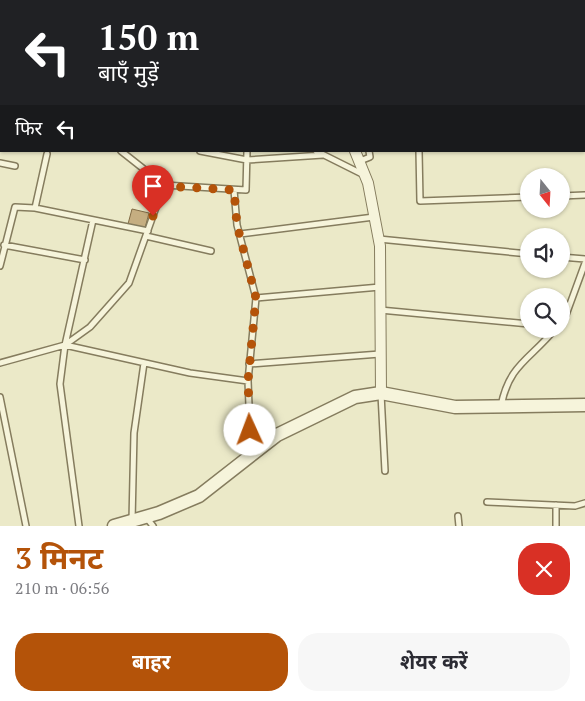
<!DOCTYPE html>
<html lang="hi">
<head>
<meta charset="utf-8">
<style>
  :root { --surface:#fff; --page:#f7f7f7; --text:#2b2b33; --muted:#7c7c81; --accent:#b45309 }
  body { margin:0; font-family:"PT Serif","Noto Sans Devanagari",serif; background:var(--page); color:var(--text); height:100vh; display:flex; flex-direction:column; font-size:19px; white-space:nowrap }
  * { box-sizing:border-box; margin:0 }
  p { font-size:16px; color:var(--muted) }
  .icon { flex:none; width:28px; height:28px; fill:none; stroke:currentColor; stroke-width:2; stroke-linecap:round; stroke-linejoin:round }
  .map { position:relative; height:526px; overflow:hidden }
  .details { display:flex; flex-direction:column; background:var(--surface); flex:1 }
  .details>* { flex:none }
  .guide { position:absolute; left:0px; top:0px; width:585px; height:152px; box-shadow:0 1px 4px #0004; background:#202124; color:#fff; overflow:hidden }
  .needle { width:32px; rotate:162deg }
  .tools { position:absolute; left:520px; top:168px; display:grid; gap:10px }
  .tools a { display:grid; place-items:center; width:50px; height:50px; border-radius:50%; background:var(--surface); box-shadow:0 1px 4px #0004; font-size:25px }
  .pin { position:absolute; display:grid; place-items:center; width:42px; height:42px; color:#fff; margin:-51px -21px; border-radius:50% 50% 50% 0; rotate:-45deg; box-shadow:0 0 5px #0007 }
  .pin .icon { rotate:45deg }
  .me { position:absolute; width:55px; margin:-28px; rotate:358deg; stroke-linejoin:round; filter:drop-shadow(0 0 4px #0008) }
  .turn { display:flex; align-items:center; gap:18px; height:105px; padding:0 15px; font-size:22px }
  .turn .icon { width:65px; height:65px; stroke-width:2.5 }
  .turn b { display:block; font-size:35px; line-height:42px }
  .then { display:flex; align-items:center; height:48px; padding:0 15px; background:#0003; gap:10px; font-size:19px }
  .round { display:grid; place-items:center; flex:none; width:52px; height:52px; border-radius:20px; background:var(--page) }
  .overview { display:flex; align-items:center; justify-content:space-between; height:85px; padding:0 15px }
  h1 { font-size:30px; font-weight:700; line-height:38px; color:var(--accent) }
  .cta { display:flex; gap:10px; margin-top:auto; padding:10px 15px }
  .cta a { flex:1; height:58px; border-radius:20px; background:var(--accent); color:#fff; font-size:20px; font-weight:700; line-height:58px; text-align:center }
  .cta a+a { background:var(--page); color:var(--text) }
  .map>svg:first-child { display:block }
  .building { fill:#c5ae81; stroke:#826c46 }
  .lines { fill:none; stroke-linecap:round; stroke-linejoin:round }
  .service-casing { stroke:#857c5e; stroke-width:8 }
  .minor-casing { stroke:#857c5e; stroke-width:12 }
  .tertiary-casing { stroke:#857c5e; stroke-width:15 }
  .service { stroke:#f6f4db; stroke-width:5 }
  .minor { stroke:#f6f4db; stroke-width:10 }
  .tertiary { stroke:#f6f4db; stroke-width:12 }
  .route { stroke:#b45309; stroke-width:9; stroke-dasharray:0 16.2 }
</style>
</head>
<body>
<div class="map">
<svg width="585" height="526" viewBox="0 0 585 526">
  <rect width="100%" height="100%" fill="#ebe9c8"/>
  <path class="building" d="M132 209 149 213 145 228 128 224Z"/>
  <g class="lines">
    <defs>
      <path id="service" d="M86 0 92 1
        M58 1V0
        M160 1 168 0
        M377 1V0
        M428 1V0
        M584 23 585 24
        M0 26H1
        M0 60 1 61
        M584 76H585
        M0 98H1
        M584 131H585
        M121 151 164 185 246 190 247 151
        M200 151 247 160 323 155
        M316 151 360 173H363
        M419 151 420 201 529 197
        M47 154 35 208 148 231
        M360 161 370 157 369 151
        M0 163 15 166
        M234 190 237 225 256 298 248 381 250 430 255 452
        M561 196 585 195
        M240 234 374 217
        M146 236 211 251
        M379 239 529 254
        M4 245 85 260
        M561 257 585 259
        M0 266 15 207 35 208
        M256 298 380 287
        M380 310 529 324
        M561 321 566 315 585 263
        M65 345 190 373 248 381
        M0 363 65 345 90 327 129 283 164 185
        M249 364 380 354
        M381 394 385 471
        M0 397 26 526
        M501 406C509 364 531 359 555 329
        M487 502 575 506 585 503
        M458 516 459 526
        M146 517 153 526
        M132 521 134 433 144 363
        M79 526 60 384 65 345 93 220
        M556 526V505"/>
      <path id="minor" d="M298 0V1
        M355 151 368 183 380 246 381 393"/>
      <path id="tertiary" d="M114 526 159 513 199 496 277 435 355 397 381 393 455 407 585 405"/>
    </defs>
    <use href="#service" class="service-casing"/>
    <use href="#minor" class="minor-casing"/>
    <use href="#tertiary" class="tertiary-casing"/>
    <use href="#service" class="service"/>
    <use href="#minor" class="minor"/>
    <use href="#tertiary" class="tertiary"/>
  </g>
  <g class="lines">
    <path class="route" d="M153 216 164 186 234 190 237 225 256 298 248 381 250 430"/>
  </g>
</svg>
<div class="tools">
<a><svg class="needle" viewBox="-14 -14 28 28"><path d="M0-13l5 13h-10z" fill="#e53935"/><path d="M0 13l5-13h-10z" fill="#7c7c81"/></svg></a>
<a><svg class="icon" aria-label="sound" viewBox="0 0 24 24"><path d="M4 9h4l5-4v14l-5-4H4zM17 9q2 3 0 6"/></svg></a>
<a><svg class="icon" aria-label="search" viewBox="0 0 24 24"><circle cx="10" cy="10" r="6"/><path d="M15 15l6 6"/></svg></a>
</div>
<div class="pin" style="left:153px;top:216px;background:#d93025"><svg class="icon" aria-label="arrive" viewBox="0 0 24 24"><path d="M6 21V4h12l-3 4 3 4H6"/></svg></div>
<svg class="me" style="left:250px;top:430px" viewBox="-20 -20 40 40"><circle r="19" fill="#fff"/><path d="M0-13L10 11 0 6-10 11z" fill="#b45309"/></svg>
<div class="guide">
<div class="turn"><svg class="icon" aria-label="left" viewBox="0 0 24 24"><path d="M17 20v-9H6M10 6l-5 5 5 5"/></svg><div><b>150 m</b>बाएँ मुड़ें</div></div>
<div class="then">फिर<svg class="icon" aria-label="left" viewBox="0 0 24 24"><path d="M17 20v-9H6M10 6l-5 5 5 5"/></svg></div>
</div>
</div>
<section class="details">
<div class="overview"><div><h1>3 मिनट</h1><p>210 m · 06:56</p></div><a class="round" style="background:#d93025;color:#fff"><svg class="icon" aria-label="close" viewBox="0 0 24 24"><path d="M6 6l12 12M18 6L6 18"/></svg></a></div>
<div class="cta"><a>बाहर</a><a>शेयर करें</a></div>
</section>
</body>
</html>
